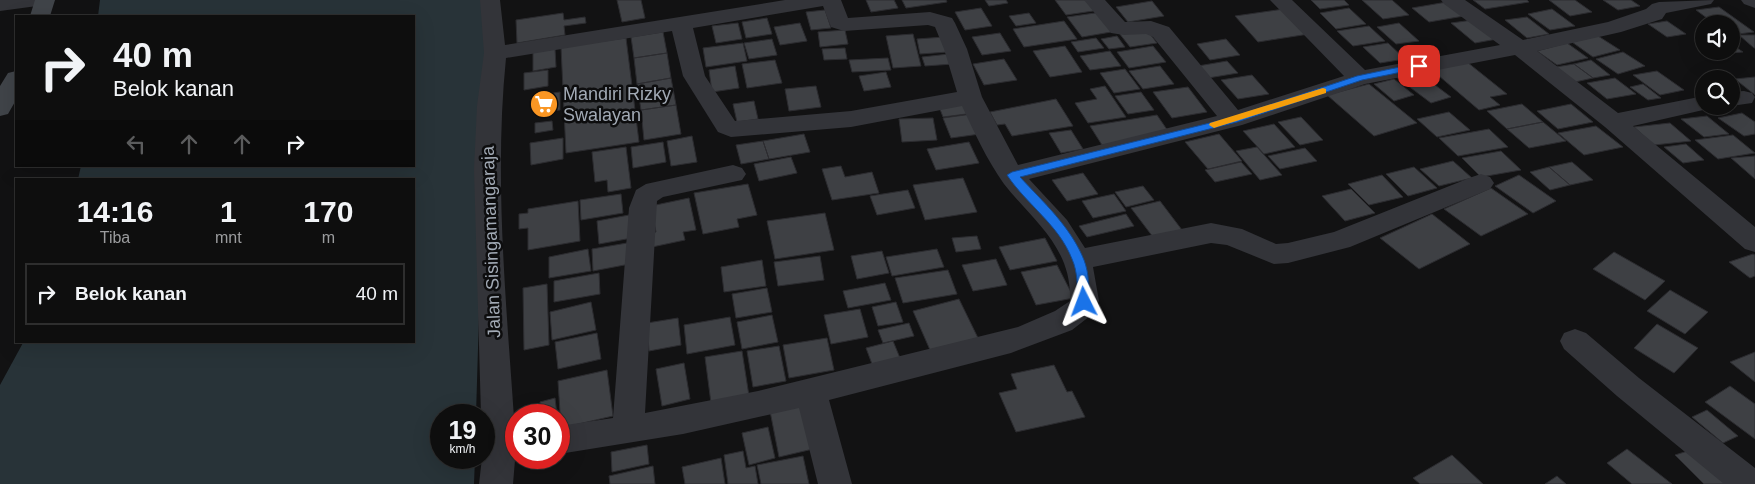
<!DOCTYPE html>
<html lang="id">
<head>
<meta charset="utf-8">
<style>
  :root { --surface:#0e0e0e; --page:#1c1c1c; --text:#f1f3f6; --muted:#9b9c9e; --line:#2e2e2e }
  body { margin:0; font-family:Helvetica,sans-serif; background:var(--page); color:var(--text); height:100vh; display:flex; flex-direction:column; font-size:19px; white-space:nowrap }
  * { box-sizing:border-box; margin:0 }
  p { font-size:16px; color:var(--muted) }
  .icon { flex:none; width:28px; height:28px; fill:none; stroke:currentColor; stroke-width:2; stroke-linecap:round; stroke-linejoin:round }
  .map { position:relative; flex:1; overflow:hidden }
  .panel { position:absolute; left:15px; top:178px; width:400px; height:165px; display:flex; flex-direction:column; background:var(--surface); border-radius:0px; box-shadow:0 5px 20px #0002,0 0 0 1px var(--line) }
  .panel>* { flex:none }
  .top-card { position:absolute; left:15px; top:15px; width:400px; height:152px; border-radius:0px; box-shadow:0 5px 20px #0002,0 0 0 1px var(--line); background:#0e0e0e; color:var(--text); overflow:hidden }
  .tools { position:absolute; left:1695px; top:15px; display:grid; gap:10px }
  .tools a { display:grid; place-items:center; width:45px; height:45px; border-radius:50%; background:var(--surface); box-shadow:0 5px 20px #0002,0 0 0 1px var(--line); font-size:25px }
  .speed { position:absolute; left:430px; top:404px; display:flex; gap:10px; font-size:25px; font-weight:700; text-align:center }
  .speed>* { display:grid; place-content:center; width:65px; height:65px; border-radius:50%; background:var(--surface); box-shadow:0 5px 20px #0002,0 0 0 1px var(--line); line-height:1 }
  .speed small { font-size:12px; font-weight:400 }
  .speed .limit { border:8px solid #d22; background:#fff; color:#111 }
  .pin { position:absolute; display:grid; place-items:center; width:42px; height:42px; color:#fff; margin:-21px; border-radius:10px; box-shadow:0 2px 8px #0006 }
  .me { position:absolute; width:55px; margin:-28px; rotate:357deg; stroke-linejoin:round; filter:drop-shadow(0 0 4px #0008) }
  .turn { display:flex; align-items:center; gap:18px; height:105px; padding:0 15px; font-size:22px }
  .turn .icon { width:65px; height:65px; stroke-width:2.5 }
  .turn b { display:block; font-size:35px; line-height:42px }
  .lanes { display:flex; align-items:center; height:48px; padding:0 15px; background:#0003; justify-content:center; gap:25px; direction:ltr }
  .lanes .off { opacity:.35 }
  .eta { display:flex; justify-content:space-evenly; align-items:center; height:85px; text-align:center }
  .eta b { font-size:30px; font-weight:800; line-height:35px }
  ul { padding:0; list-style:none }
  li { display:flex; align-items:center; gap:15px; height:62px; margin:0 10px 8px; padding:0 5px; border:2px solid var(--line); border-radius:0px }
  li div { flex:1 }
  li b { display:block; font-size:19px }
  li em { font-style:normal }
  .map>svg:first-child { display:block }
  .water { fill:#283338 }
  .building { fill:#3e4044; stroke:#2c2c30 }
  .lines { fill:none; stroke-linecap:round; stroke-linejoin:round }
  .street { fill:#333439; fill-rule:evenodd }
  .secondary { fill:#404449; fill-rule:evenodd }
  .route { fill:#1a73e8; stroke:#114b97 }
  .slow { fill:#f59e0b }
  .labels { text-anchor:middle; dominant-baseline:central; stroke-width:5; stroke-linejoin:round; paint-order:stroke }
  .poi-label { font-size:18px; fill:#a2aab5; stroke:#0d0d0e; text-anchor:start }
  .street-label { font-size:18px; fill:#a2aab5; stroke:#0d0d0e }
</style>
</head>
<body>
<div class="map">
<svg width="1755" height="484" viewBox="0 0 1755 484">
  <rect width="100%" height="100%" fill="#121213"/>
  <path class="water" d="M100 0H481L487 47 476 415H441V458H475L474 484H0V385L24 341H414V179H78L81 166H414V16H98Z"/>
  <path class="building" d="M617 0H641L645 18 622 22Z
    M866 0H894L898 8 871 12Z
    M902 0H946L947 2 906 8Z
    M985 0H1006L1008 3 989 6Z
    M1055 0H1092L1100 10 1066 15Z
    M1311 0H1344L1349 5 1320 9Z
    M1362 0H1392L1409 15 1383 19Z
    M1473 0H1527L1529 2 1485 9Z
    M1549 0H1575L1592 12 1570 16Z
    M1603 0H1631L1640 6 1618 10Z
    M1152 1 1164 16 1128 22 1116 7Z
    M1447 2 1464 16 1429 22 1412 8Z
    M1719 7 1754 32 1731 35V24H1715L1696 10Z
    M981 8 992 26 965 30 955 12Z
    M1349 8 1366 24 1336 29 1320 13Z
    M1284 9 1309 34 1258 42 1235 16Z
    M1552 9 1575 26 1550 30 1528 14Z
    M825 10 831 28 811 30 806 12Z
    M1102 12 1117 31 1082 37 1067 17Z
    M563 13 564 20 585 17 586 23 564 26 565 35 517 43 516 20Z
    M1029 13 1036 23 1016 26 1009 16Z
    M1527 17 1549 34 1527 38 1505 20Z
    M767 18 772 34 746 38 742 22Z
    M1473 20 1497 39 1475 43 1451 23Z
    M1064 21 1077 39 1024 47 1013 29Z
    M1667 21 1686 34 1667 37 1648 24Z
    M738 23 742 39 716 43 712 26Z
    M800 23 807 41 780 45 774 27Z
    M1399 23 1419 41 1396 44 1377 27Z
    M1369 26 1385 41 1353 46 1337 31Z
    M1146 29 1157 43 1130 47 1119 33Z
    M845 30 848 44 820 47 818 32Z
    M663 32 667 53 634 58 631 37Z
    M1000 33 1011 51 982 55 972 37Z
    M913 34 921 66 893 68 886 36Z
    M1739 35H1755V48H1754Z
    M1117 36 1125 47 1109 49 1101 39Z
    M1598 36 1620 50 1593 57 1572 42Z
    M944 37 948 52 920 54 917 39Z
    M626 38 639 142 566 153 561 47Z
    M1096 38 1104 48 1078 52 1071 42Z
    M772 39 777 55 749 59 744 43Z
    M1226 39 1240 55 1210 60 1197 44Z
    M743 43 747 61 706 67 703 48Z
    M1388 43 1405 59 1380 63 1363 47Z
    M1567 43 1588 58 1557 65 1537 51Z
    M1731 44 1743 52 1730 53 1728 51H1731Z
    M1065 46 1082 72 1050 77 1033 51Z
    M1153 46 1166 62 1129 68 1117 52Z
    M845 48 847 59 824 60 822 49Z
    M555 49 556 67 533 71V52Z
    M1110 51 1121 66 1090 70 1080 56Z
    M1623 52 1645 66 1618 74 1596 59Z
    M667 53 671 78 637 84 634 58Z
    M949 54 953 64 925 66 922 57Z
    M888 58 891 70 852 72 849 60Z
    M1004 59 1017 80 984 85 973 64Z
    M775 60 782 83 747 88 742 64Z
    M1591 60 1610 75 1593 78 1574 64Z
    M1227 61 1238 73 1208 78 1198 66Z
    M1467 62 1507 94 1490 97 1500 105 1479 110 1432 70Z
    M1574 64 1593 78 1575 82 1556 67Z
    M735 66 739 88 712 92 709 70Z
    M1160 66 1174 84 1143 89 1129 71Z
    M1125 69 1140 89 1114 93 1100 73Z
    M548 70V86L524 90V73Z
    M1415 70 1451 97 1431 103 1395 76Z
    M1657 71 1684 90 1660 95 1633 75Z
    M886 72 891 87 864 91 859 76Z
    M1252 75 1269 94 1238 99 1221 80Z
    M1755 77V95L1735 79Z
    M671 78 676 105 641 110 637 84Z
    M1615 78 1636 94 1607 99 1587 83Z
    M1394 79 1414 95 1394 101 1374 84Z
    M1369 84 1417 123 1374 136 1327 95Z
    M1643 84 1661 98 1648 100 1630 87Z
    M816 86 821 107 789 111 785 89Z
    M1105 86 1126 117 1088 123 1075 103 1097 99 1090 89Z
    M1188 87 1207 112 1172 118 1153 92Z
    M560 92V110L541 112 540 95Z
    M1141 92 1154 110 1128 114 1115 96Z
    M1056 99 1073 126 1012 136 1005 124 997 125 990 112Z
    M968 100 974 113 943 117 938 104Z
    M754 101 758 119 737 122 733 104Z
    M1522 104 1543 122 1507 129 1487 111Z
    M1571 104 1593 122 1558 129 1537 111Z
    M676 105 681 134 644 140 641 110Z
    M1449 112 1470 130 1437 137 1417 119Z
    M1742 113 1755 122V134L1744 136 1718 118Z
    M972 114 980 134 951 138 943 118Z
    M1157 115 1170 134 1102 145 1090 126Z
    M1707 116 1729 134 1704 137 1681 119Z
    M1301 117 1323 140 1300 145 1278 122Z
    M933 118 937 140 902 142 899 119Z
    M552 121 553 130 535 133V123Z
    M1543 122 1566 141 1529 148 1507 129Z
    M1670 123 1691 141 1654 145 1634 127Z
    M1274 124 1295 147 1264 154 1243 131Z
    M1596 126 1623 147 1584 155 1558 133Z
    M1489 129 1508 147 1458 156 1439 138Z
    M1071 130 1083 149 1061 153 1049 133Z
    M804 134 810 152 769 159 763 141Z
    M1219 134 1242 161 1208 169 1185 142Z
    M1733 135 1755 153 1718 159 1695 140Z
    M692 136 697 162 671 166 667 141Z
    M563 138V159L531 165 530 143Z
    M763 141 769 159 741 164 736 145Z
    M663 142 666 162 633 168 631 147Z
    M969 142 979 163 936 170 927 149Z
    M1686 144 1704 160 1683 163 1664 147Z
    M626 147 631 188 608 192 607 180 595 182 592 152Z
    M1257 147 1282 175 1260 180 1236 151Z
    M1305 148 1317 161 1280 169 1268 156Z
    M1501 151 1521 170 1481 177 1462 158Z
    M1755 156V179L1731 158Z
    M791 157 797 173 759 181 754 164Z
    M1453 161 1472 178 1439 186 1420 169Z
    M1241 162 1252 174 1215 182 1205 170Z
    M1572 162 1593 180 1570 185 1549 167Z
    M841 166 845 177 872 172 879 193 832 200 822 169Z
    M1414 167 1437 188 1408 196 1386 174Z
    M1549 167 1570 185 1550 190 1530 172Z
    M1083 173 1098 194 1067 201 1052 180Z
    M1382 175 1403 197 1369 205 1348 184Z
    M1519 175 1556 201 1533 213 1495 186Z
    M963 178 977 212 925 220 913 185Z
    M748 184 757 215 737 219 739 227 703 234 694 193Z
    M1143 186 1154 200 1126 207 1115 192Z
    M1491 188 1528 214 1481 236 1444 209Z
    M1351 189 1375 213 1345 221 1322 196Z
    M908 190 915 208 877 215 870 196Z
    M621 194 623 213 581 220 580 200Z
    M1114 194 1126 211 1093 218 1082 201Z
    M689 198 696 230 683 232 685 240 652 247 650 233 656 232 651 206Z
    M578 201 580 241 528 250V228L519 229V214L528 213V209Z
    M1160 201 1182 230 1153 237 1131 208Z
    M825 213 834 250 775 259 767 221Z
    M1126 214 1134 226 1087 237 1079 226Z
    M1432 214 1470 244 1419 269 1380 238Z
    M629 215 632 238 599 244 597 221Z
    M977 236 981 249 956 252 952 238Z
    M1045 238 1057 261 1010 270 999 247Z
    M633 242 635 263 593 271 592 249Z
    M588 249 591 271 549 278V257Z
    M937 249 944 267 892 276 886 257Z
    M882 251 889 273 857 279 851 256Z
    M1614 252 1665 281 1645 300 1593 269Z
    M1753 254 1755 255V276L1750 278 1729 262Z
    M820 256 824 280 778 286 774 262Z
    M996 259 1007 285 973 291 962 265Z
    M762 260 766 286 724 292 721 267Z
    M1057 265 1074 298 1036 305 1021 272Z
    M948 270 957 294 903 303 895 278Z
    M599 273 600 294 554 302V281Z
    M885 283 891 300 848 308 843 291Z
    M547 284 549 345 524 350 523 288Z
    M767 288 772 312 736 318 732 294Z
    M1670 290 1708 312 1685 334 1647 311Z
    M959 299 978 338 930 350 913 311Z
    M591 302 596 330 552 340 550 312Z
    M896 302 903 322 878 326 872 307Z
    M860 309 868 337 831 344 824 315Z
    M772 315 778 342 742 349 737 322Z
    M730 317 735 345 687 354 684 325Z
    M678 318 681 345 649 351 647 323Z
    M909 323 914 336 883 343 878 330Z
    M1657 324 1698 348 1674 373 1634 348Z
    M597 333 601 359 558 369 555 342Z
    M827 338 834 370 789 378 783 345Z
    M893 341 900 358 872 364 866 348Z
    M779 346 786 381 753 387 747 351Z
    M742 351 749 396 711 403 705 357Z
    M1755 352V382L1730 362Z
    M684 363 690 399 662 406 656 369Z
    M1054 365 1067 392 1072 391 1085 417 1016 432 999 393 1017 389 1011 374Z
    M607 370 613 416 561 428 558 381Z
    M1730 386 1755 404V439L1705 402Z
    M555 398 557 415H541L540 402Z
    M803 404 813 449 779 457 770 411Z
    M1707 410 1738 436 1723 443 1692 417Z
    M768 427 775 458 749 465 742 433Z
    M647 445 649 464 612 472 611 452Z
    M1627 449 1672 484H1632L1607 463Z
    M1694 449 1730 484H1704L1675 455Z
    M743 451 746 468 755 466 758 484H728L724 455Z
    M1452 455 1483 484H1420L1413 478Z
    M803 456 809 484H761L757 465Z
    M721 458 725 484H685L682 467Z
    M653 466 655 484H610L609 476Z
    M1557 476 1566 484H1545Z"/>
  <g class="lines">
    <path class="street" d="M0 0H55L52 4 0 11Z
      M480 0H500L505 45 785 0H841L848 18 930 12 952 18 955 23 967 49 982 97 1018 165 1217 116 1153 37 1146 34 1124 35 1111 33 1084 0H1105L1125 22 1151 21 1169 27 1238 110 1344 76 1270 0H1292L1365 70 1500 45 1444 4 1441 0H1465L1523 40 1608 22 1646 9 1652 4 1659 2 1714 0 1711 4 1666 13 1662 19 1621 32 1537 51 1618 113 1704 96V106H1714L1712 108 1633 126 1755 227V252L1745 249 1605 127 1515 55 1365 84 1242 125 1029 179 1067 220 1085 248 1211 223 1242 229 1276 244 1288 243 1334 232 1472 177 1481 174 1490 177 1494 183 1490 189 1350 247 1288 263 1274 264 1227 245 1211 243 1093 267 1099 301 1090 316 1072 330 1011 353 829 400 852 484H818L799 408 683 434 559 454V426L613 418 629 208 636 190 646 184 733 165 742 168 746 174 742 180 663 197 657 201 645 413 758 391 1018 327 1055 311 1070 301C1072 247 1034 222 1004 184 987 160 974 132 962 106L851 127 731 137 718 132 683 76 672 31 506 58C493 186 508 319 516 448L513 484H479L482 458H484V415H481L474 169 477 106 484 53ZM823 6 831 27 844 31 928 25 935 27 944 49 957 92 851 111 735 121 705 76 693 28Z
      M1741 0H1755V8L1744 4Z
      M1744 91 1752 93 1755 97 1752 103 1731 106V92Z
      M1575 329 1586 333 1639 378 1755 468V484H1724L1617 396 1564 349 1560 341 1564 333Z"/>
    <path class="secondary" d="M35 0H55L50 16H30Z
      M16 71V100L8 114 0 116V86L8 73Z"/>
  </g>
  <path class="route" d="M1419 63 1423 66 1422 68 1362 80 1237 122 1020 177C1043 202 1071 227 1084 260 1089 273 1089 288 1090 302L1088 305H1079L1078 302C1077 287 1078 272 1072 259 1059 225 1027 205 1007 175L1012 172 1230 118 1357 76Z"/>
  <path class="slow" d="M1323 88 1326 89V93L1217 127 1214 128 1209 125 1210 123Z"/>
  <defs>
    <symbol id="supermarket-disc" viewBox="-11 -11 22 22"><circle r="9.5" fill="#fa9623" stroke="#0d0d0e"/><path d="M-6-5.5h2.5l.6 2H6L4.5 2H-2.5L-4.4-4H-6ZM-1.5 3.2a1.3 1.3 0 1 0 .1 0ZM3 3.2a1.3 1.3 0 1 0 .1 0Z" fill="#fff"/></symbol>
  </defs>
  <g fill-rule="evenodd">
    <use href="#supermarket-disc" x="528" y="88" width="32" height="32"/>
  </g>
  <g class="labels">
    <g class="poi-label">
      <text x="563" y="94">Mandiri Rizky<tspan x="563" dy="21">Swalayan</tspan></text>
    </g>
    <g class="street-label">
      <text transform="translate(491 242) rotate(-92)">Jalan Sisingamangaraja</text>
    </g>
  </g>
</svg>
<div class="tools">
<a><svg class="icon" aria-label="sound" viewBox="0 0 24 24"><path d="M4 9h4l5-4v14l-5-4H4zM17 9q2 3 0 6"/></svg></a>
<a><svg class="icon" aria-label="search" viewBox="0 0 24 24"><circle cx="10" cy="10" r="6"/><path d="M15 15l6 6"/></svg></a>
</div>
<div class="speed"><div>19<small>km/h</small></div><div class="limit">30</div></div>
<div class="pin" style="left:1419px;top:66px;background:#d93025"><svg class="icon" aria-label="arrive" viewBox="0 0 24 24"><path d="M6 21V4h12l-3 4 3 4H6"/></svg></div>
<svg class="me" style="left:1084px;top:302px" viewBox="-20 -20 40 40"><path d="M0-17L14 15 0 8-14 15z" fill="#1a73e8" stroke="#fff" stroke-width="4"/></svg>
<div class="top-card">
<div class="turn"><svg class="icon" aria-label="right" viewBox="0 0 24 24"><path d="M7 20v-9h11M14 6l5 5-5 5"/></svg><div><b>40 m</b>Belok kanan</div></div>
<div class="lanes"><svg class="icon off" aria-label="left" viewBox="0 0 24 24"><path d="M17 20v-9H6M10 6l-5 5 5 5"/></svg><svg class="icon off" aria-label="ahead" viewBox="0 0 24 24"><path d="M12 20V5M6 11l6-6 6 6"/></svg><svg class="icon off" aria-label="ahead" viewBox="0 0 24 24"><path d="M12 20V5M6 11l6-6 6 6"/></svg><svg class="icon" aria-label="right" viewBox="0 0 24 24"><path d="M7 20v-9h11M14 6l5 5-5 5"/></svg></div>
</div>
<section class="panel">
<div class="eta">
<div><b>14:16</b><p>Tiba</p></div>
<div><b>1</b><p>mnt</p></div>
<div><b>170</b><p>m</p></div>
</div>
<ul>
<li><svg class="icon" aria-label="right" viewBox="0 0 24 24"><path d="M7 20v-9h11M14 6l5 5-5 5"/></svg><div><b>Belok kanan</b></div><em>40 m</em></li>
</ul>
</section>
</div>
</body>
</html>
